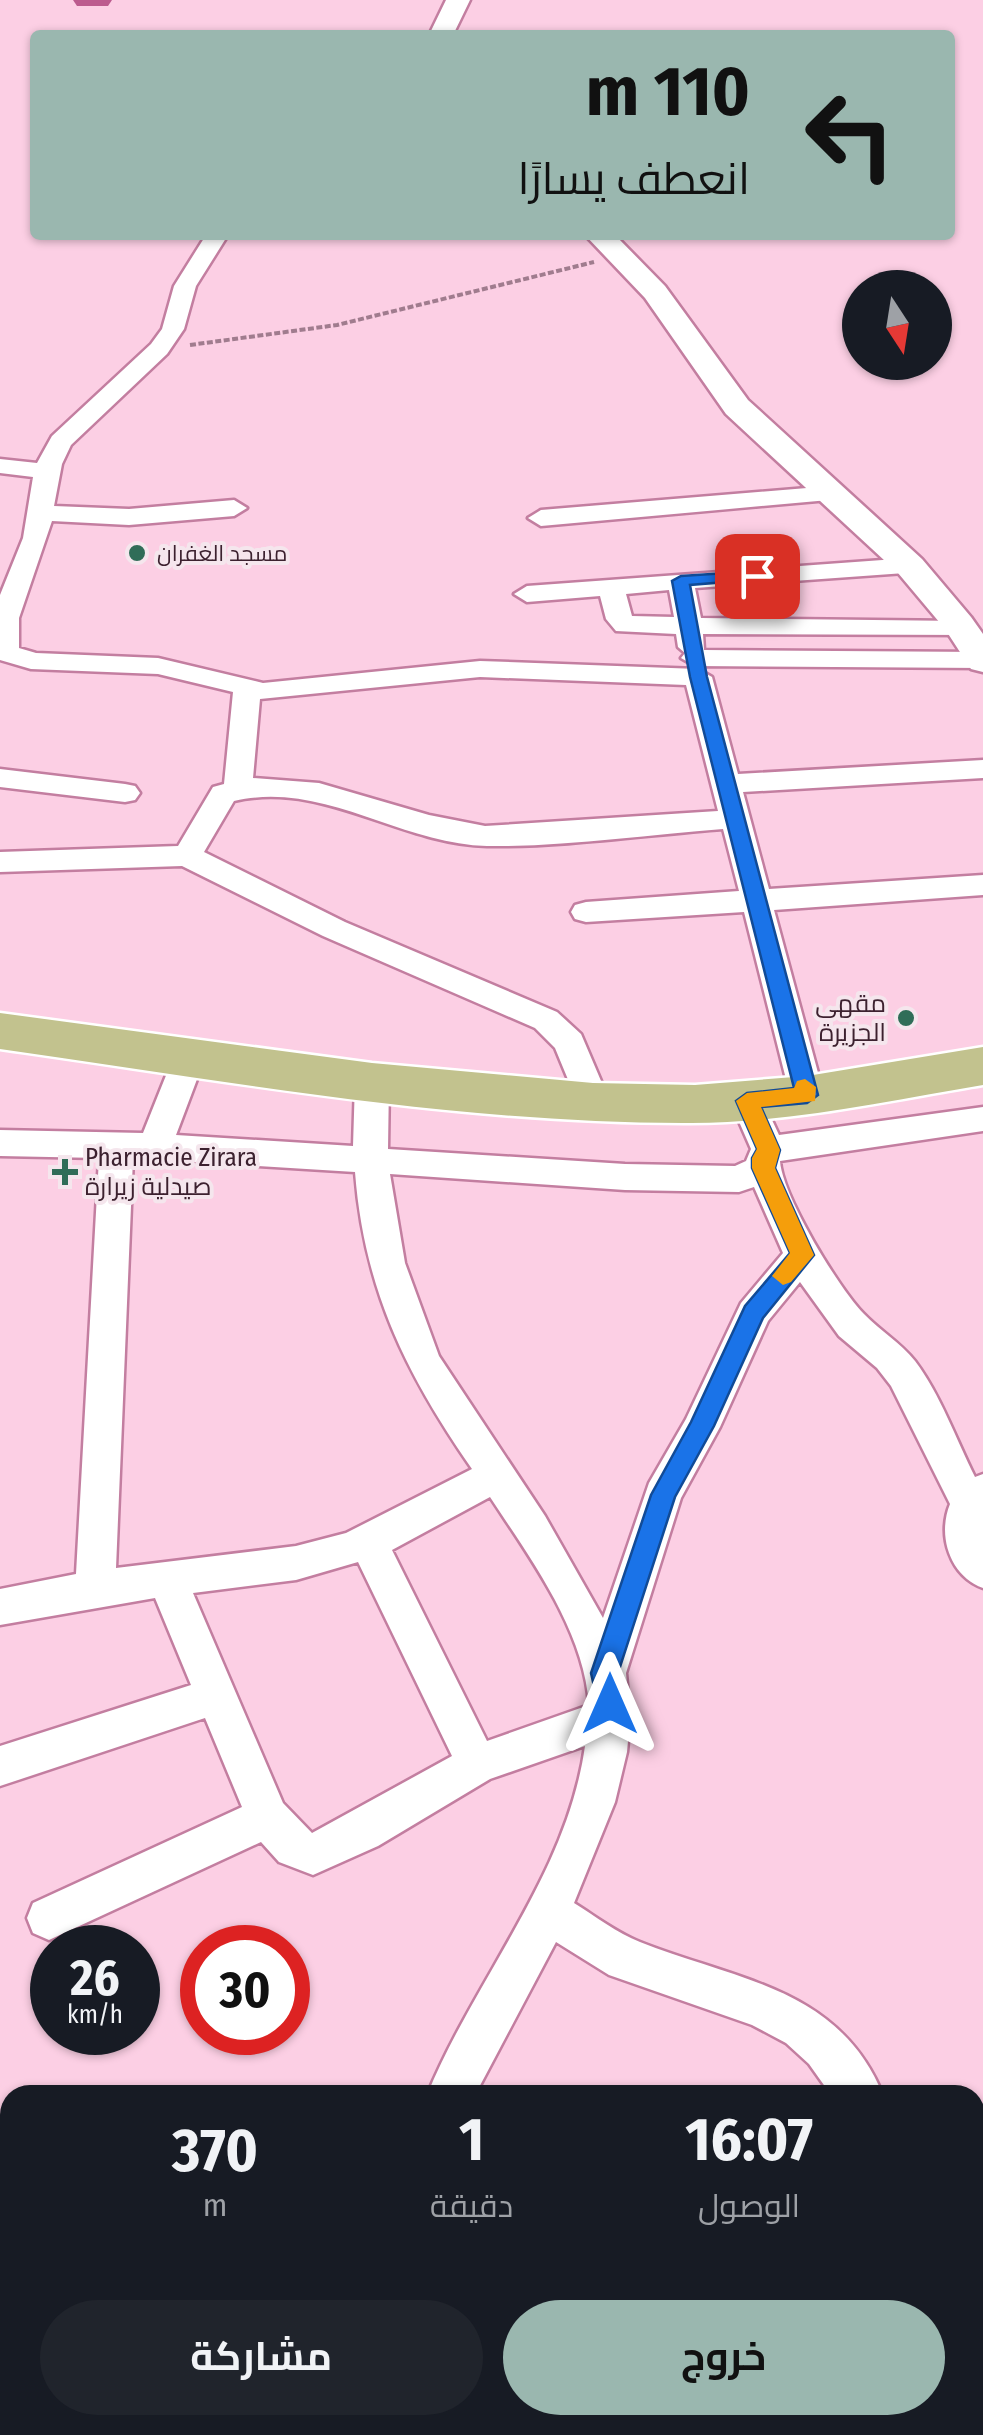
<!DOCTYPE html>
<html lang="ar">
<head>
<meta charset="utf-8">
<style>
  :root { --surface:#171b24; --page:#20242c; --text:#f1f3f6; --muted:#9ea1a6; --accent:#9ab7af }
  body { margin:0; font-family:"Fira Sans Condensed",Cairo,sans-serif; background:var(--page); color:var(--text); direction:rtl; height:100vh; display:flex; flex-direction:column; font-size:38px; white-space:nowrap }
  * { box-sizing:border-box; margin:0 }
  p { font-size:32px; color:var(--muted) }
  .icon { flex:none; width:55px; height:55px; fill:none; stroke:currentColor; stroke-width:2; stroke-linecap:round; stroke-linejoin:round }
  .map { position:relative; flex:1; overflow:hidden; direction:ltr }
  .panel { position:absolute; left:0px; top:2085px; width:985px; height:350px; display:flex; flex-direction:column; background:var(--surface); border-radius:30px 30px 0 0; box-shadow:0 2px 8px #0004; direction:rtl }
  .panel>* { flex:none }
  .banner { position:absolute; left:30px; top:30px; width:925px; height:210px; border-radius:10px; box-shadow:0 2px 8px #0004; direction:rtl; background:#9ab7af; color:#111; overflow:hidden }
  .needle { width:65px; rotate:168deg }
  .controls { position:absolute; left:842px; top:270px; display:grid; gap:20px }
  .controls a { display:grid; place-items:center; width:110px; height:110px; border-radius:50%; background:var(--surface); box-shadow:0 2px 8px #0004; font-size:50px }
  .speed { position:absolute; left:30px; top:1925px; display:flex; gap:20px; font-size:50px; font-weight:700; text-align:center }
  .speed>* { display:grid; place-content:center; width:130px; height:130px; border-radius:50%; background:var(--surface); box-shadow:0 2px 8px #0004; line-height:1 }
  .speed small { font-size:25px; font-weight:400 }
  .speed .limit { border:15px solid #d22; background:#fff; color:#111 }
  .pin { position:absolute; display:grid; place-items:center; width:85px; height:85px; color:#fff; margin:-42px; border-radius:20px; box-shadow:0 5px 15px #0006 }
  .me { position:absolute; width:110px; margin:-55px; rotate:0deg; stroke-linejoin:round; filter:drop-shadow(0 0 8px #0008) }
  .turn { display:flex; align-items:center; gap:35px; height:210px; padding:0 40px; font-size:45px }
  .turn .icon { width:130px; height:130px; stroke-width:2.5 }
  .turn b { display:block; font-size:70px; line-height:85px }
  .eta { display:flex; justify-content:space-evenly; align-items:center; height:170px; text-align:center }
  .eta b { font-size:60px; font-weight:700; line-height:70px }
  .action { display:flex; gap:20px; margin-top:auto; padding:20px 40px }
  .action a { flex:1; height:115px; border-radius:60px; background:var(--accent); color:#111; font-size:40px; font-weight:700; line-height:115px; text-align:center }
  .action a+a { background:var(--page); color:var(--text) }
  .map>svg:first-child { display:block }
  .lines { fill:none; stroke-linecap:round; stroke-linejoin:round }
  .river { fill:#bc5b8e; fill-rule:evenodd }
  .minor-casing { stroke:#c37ea0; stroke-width:5 }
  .tertiary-casing { stroke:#c37ea0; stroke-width:5 }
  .primary-casing { stroke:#fff; stroke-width:5 }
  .path { stroke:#a07c8e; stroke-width:4; stroke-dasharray:6 2.5; stroke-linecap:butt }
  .minor { fill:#fff; fill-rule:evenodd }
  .tertiary { fill:#fff; fill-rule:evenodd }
  .primary { fill:#c2c28e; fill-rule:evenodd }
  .route { fill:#1a73e8; stroke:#114b97; stroke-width:2.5 }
  .slow { fill:#f59e0b }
  .poi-dot { fill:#306d58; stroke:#f5e6ed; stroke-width:4 }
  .labels { text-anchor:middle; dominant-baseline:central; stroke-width:8; stroke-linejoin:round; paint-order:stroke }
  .far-poi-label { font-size:22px; fill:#3c212f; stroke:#f5e6ed; text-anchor:start }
  .poi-label { font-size:25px; fill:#3c212f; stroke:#f5e6ed; text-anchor:end }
</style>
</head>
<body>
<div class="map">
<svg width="983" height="2435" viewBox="0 0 983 2435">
  <rect width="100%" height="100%" fill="#fccfe4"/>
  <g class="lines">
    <path class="river" d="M73 0H112L108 6H77Z"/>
    <defs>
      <path id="minor" d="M206 235H228L196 286 184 329 167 354 71 445 62 464 54 506 129 509 234 500 247 508 234 516 129 525 52 521 19 618V648L36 653 158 658 263 683 480 661 698 669 712 677 738 774 983 760V778L743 792 769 889 983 875V895L774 910 824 1095 819 1104 807 1107 795 1104 790 1095 744 912 586 922 575 919 571 912 575 905 586 902 739 891 723 829C646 835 563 847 487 846 399 844 323 780 234 801L204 852 345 922 557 1012 581 1034 610 1102 605 1111 593 1114 581 1111 555 1048 535 1028 323 936 182 866 0 872V852L178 846 213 787 224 784 233 692 158 674 31 669 0 660V595L23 538 33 477 0 473V459L37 463 52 436 151 344 162 329 174 286ZM480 677 686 685 718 811 485 826 429 815 319 783 253 778 260 699Z
        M831 486 844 494 840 499 541 526 528 518 541 510Z
        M910 558 919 560 923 566 919 572 695 588 701 618 962 621 976 629 972 635 703 634 704 650 982 652 983 668 695 666 681 658 685 653 678 647 676 634 616 631 606 619 600 596 527 602 514 594 527 586ZM669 590 674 617 632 616 626 594Z
        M0 769 125 784 135 786 140 793 135 800 125 802 0 787Z
        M189 1046 201 1050 205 1058 176 1135 353 1146 355 1082 360 1073 372 1070 384 1073 389 1082 388 1149 625 1164 735 1166 746 1161 751 1149 730 1101 735 1092 747 1089 759 1092 779 1135 983 1107V1131L780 1161C782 1195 839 1289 864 1314 880 1331 900 1342 915 1361 940 1394 956 1439 975 1477L983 1474V1588C950 1576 937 1536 950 1504L891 1386 877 1368 839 1336 800 1282 768 1321 720 1427 681 1498 626 1673 630 1719 627 1752 615 1802 574 1903C595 1916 617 1933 640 1942 735 1980 839 1987 883 2095H831L809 2064 786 2043 752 2025 609 1975 556 1942 475 2095H427C475 1978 567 1875 585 1746L490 1779 378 1846 313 1875 279 1862 261 1842 49 1940 33 1933 27 1918 33 1903 242 1807 205 1718 0 1786V1746L191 1685 155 1598 0 1625V1589L76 1574 99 1158 0 1156V1130L143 1133 173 1058 177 1050ZM133 1158 355 1172C364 1289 406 1374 472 1469L346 1533 296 1546 116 1568ZM390 1174 625 1190 739 1192 754 1187 783 1253 741 1303 686 1419 649 1483 603 1618 545 1516 439 1356 405 1263ZM490 1497C530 1558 584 1630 589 1705L487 1741 392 1550ZM358 1562 452 1756 312 1833 283 1803 193 1593 296 1580Z
        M975 2263 983 2267V2326L975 2323Z
        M72 2425H141L137 2435H68Z
        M255 2425H307L308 2435H256Z
        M635 2425H689L693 2435H639Z"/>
      <path id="tertiary" d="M446 0H470L453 35H429Z
        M585 235H615L665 286 748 400 922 559 971 617 983 634V672L971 669 945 629 898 573 726 414 645 298Z"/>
      <path id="primary" d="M0 1013 372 1063 593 1083 695 1085 807 1076 983 1047V1085C887 1101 789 1123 691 1123 460 1124 228 1081 0 1049Z"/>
    </defs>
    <use href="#minor" class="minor-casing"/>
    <use href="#tertiary" class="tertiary-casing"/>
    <use href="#primary" class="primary-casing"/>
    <path class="path" d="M190 345 337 325 594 262"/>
    <use href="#minor" class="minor"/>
    <use href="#tertiary" class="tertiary"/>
    <use href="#primary" class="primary"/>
  </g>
  <path class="route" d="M757 571 766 576 763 579 690 585 707 677 818 1095 807 1103 761 1107 780 1150 775 1168 814 1255 763 1318 714 1426 675 1497 618 1673 623 1704 619 1713 610 1717 600 1713 591 1673 651 1495 691 1422 745 1306 790 1253 752 1168V1158L757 1149 736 1101 747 1093 794 1088 690 677 672 581 681 576Z"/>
  <path class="slow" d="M805 1079 816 1087 815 1101 761 1107 780 1150 775 1168 814 1255 791 1282 783 1285 772 1276 790 1253 752 1168V1158L757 1149 736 1101 747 1093 794 1088 797 1081Z"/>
  <g class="poi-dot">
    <circle cx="137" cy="553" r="10"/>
    <circle cx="906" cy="1018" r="10"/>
    <path d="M60 1157h10v10h10v10h-10v10h-10v-10h-10v-10h10z"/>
  </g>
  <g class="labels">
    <g class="far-poi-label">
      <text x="157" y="553">مسجد الغفران</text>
    </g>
    <g class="poi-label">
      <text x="886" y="1004">مقهى<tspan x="886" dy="29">الجزيرة</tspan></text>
      <text x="85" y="1158" text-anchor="start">Pharmacie Zirara<tspan x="85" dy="29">صيدلية زيرارة</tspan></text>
    </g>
  </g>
</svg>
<div class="controls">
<a><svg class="needle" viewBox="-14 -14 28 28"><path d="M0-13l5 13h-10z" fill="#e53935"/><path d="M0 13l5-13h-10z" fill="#9ea1a6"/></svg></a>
</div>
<div class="speed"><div>26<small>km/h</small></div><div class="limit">30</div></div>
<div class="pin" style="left:757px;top:576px;background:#d93025"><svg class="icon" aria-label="arrive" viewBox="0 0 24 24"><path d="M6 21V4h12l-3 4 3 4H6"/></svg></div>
<svg class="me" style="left:610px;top:1704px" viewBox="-20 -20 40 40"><path d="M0-17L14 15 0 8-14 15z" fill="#1a73e8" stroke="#fff" stroke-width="4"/></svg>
<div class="banner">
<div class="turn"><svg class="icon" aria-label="left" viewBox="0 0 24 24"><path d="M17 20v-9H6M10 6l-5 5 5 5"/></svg><div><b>110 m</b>انعطف يسارًا</div></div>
</div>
<section class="panel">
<div class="eta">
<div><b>16:07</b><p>الوصول</p></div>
<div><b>1</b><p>دقيقة</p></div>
<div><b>370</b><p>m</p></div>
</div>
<div class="action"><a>خروج</a><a>مشاركة</a></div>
</section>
</div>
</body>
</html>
